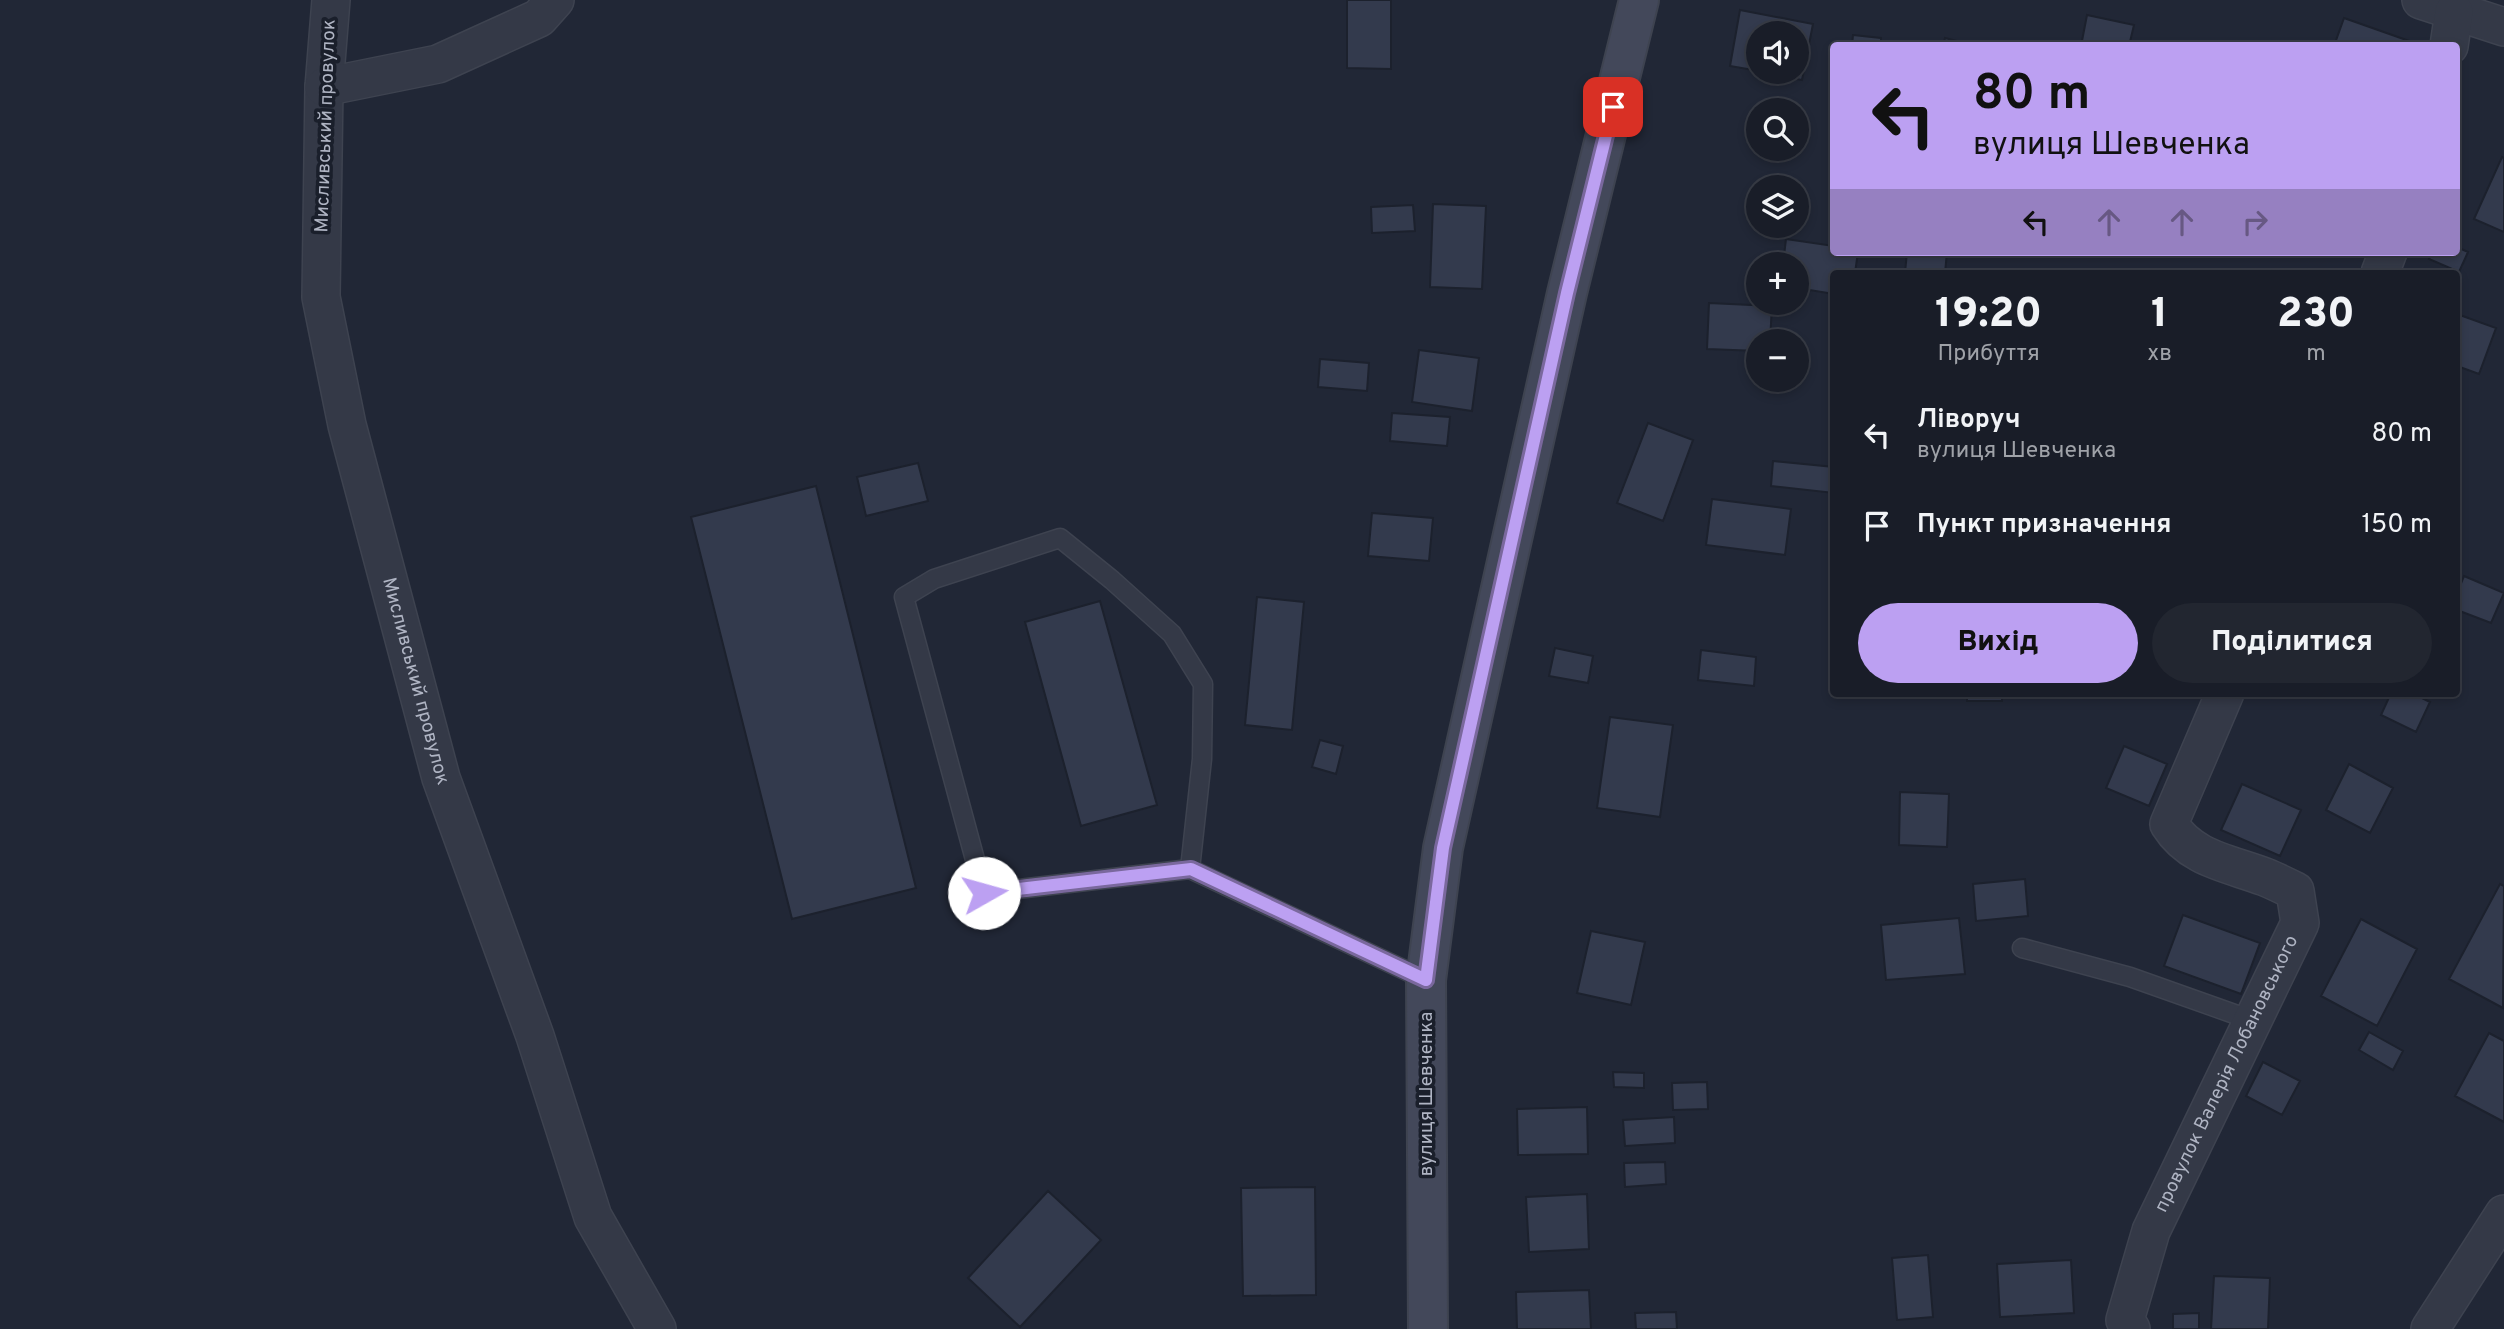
<!DOCTYPE html>
<html lang="uk">
<head>
<meta charset="utf-8">
<style>
  :root { --surface:#191d28; --page:#222630; --text:#f1f3f6; --muted:#9fa2a8; --line:#373b45; --accent:#bca0f2 }
  body { margin:0; font-family:Overpass,sans-serif; background:var(--page); color:var(--text); height:100vh; display:flex; flex-direction:column; font-size:26px; white-space:nowrap }
  * { box-sizing:border-box; margin:0 }
  p { font-size:23px; color:var(--muted) }
  .icon { flex:none; width:38px; height:38px; fill:none; stroke:currentColor; stroke-width:2; stroke-linecap:round; stroke-linejoin:round }
  .map { position:relative; flex:1; overflow:hidden }
  .details { position:absolute; left:1830px; top:270px; width:630px; height:427px; display:flex; flex-direction:column; background:var(--surface); border-radius:7px; box-shadow:0 4px 10px #0003,0 0 0 2px var(--line) }
  .details>* { flex:none }
  .banner { position:absolute; left:1830px; top:42px; width:630px; height:214px; border-radius:7px; box-shadow:0 4px 10px #0003,0 0 0 2px var(--line); background:#bca0f2; color:#111; overflow:hidden }
  .controls { position:absolute; left:1746px; top:21px; display:grid; gap:14px }
  .controls a { display:grid; place-items:center; width:63px; height:63px; border-radius:50%; background:var(--surface); box-shadow:0 4px 10px #0003,0 0 0 2px var(--line); font-size:35px }
  .pin { position:absolute; display:grid; place-items:center; width:60px; height:60px; color:#fff; margin:-30px; border-radius:14px; box-shadow:0 4px 10px #0006 }
  .me { position:absolute; width:77px; margin:-38px; rotate:83deg; stroke-linejoin:round; filter:drop-shadow(0 0 5px #0008) }
  .turn { display:flex; align-items:center; gap:24px; height:147px; padding:0 28px; font-size:32px }
  .turn .icon { width:91px; height:91px; stroke-width:2.5 }
  .turn b { display:block; font-size:49px; line-height:60px }
  .lanes { display:flex; align-items:center; height:66px; padding:0 28px; background:#0003; justify-content:center; gap:35px; direction:ltr }
  .lanes .off { opacity:.35 }
  .eta { display:flex; justify-content:space-evenly; align-items:center; height:119px; text-align:center }
  .eta b { font-size:42px; font-weight:800; line-height:49px }
  .button { display:flex; gap:14px; margin-top:auto; padding:14px 28px }
  .button a { flex:1; height:80px; border-radius:42px; background:var(--accent); color:#111; font-size:28px; font-weight:800; line-height:80px; text-align:center }
  .button a+a { background:var(--page); color:var(--text) }
  ul { padding:0; list-style:none }
  li { display:flex; align-items:center; gap:21px; height:91px; padding:0 28px }
  li div { flex:1 }
  li b { display:block; font-size:26px }
  li em { font-style:normal }
  .map>svg:first-child { display:block }
  .building { fill:#333a4d; stroke:#1c212d; stroke-width:2 }
  .lines { fill:none; stroke-linecap:round; stroke-linejoin:round }
  .lane-casing { stroke:#3e4350; stroke-width:21 }
  .street-casing { stroke:#3e4350; stroke-width:40 }
  .secondary-casing { stroke:#3e4350; stroke-width:42 }
  .lane { stroke:#343947; stroke-width:18 }
  .street { stroke:#343947; stroke-width:37 }
  .secondary { stroke:#43485a; stroke-width:38 }
  .route-casing { stroke:#7a689d; stroke-width:18 }
  .route { stroke:#bca0f2; stroke-width:12 }
  .labels { text-anchor:middle; dominant-baseline:central; stroke-width:7; stroke-linejoin:round; paint-order:stroke }
  .street-label { font-size:19px; fill:#afb4c3; stroke:#1a1f2b }
</style>
</head>
<body>
<div class="map">
<svg width="2504" height="1329" viewBox="0 0 2504 1329">
  <rect width="100%" height="100%" fill="#212736"/>
  <path class="building" d="M1347 0H1391V69L1347 68Z
    M1740 10 1813 24 1802 80 1760 72H1797V33H1759V71L1730 66Z
    M2087 15 2134 25 2129 46H2081Z
    M2344 18 2412 42 2411 46H2334Z
    M1853 35 1881 38V46H1852Z
    M1945 38 1976 46H1943Z
    M2502 157 2504 158V232L2474 219Z
    M1433 204 1486 206 1482 289 1430 287Z
    M1413 205 1415 231 1372 233 1371 207Z
    M1786 239 1834 246V252H1858L1855 273H1834V294L1797 288V264H1783Z
    M2457 247 2468 252 2459 272 2429 259 2432 252H2457Z
    M1907 252H1947L1945 273H1905Z
    M1709 303 1772 306 1770 341H1759V351L1707 349Z
    M2457 314 2496 328 2479 374 2457 366Z
    M1419 350 1479 358 1472 411 1412 402Z
    M1320 359 1369 363 1367 391 1318 387Z
    M1392 413 1450 417 1447 446 1390 441Z
    M1648 423 1693 440 1663 521 1617 503Z
    M1773 461 1834 467V493L1771 486Z
    M918 463 928 501 866 516 857 477Z
    M816 486 916 888 792 919 691 517Z
    M1712 499 1791 509 1785 555 1706 545Z
    M1372 513 1433 518 1429 561 1368 556Z
    M2464 576 2504 593 2491 623 2457 610V593Z
    M1257 597 1304 602 1292 730 1245 725Z
    M1100 601 1157 805 1081 826 1025 622Z
    M1555 648 1593 656 1588 683 1549 676Z
    M1701 650 1756 657 1754 686 1698 680Z
    M1967 693H2002V701H1967Z
    M2391 693H2412L2430 702 2416 732 2381 715Z
    M1610 717 1673 725 1660 817 1597 808Z
    M1320 740 1343 746 1336 774 1312 767Z
    M2124 746 2167 764 2149 806 2106 788Z
    M2349 764 2393 788 2370 833 2326 810Z
    M2242 784 2301 810 2280 856 2221 830Z
    M1900 792 1949 794 1947 847 1899 845Z
    M2025 879 2028 916 1976 921 1973 884Z
    M2500 884 2504 886 2503 1008 2449 979Z
    M2183 915 2260 943 2241 994 2164 966Z
    M1959 918 1965 974 1886 980 1881 925Z
    M2361 919 2417 949 2377 1026 2321 996Z
    M1591 931 1645 942 1631 1005 1577 993Z
    M2369 1032 2403 1051 2393 1070 2359 1050Z
    M2489 1033 2504 1041V1122L2455 1096Z
    M2263 1062 2300 1081 2282 1115 2246 1096Z
    M1613 1072 1644 1073V1088L1614 1087Z
    M1707 1082 1708 1109 1673 1110 1672 1083Z
    M1587 1107 1588 1154 1518 1155 1517 1109Z
    M1674 1117 1675 1143 1625 1146 1623 1120Z
    M1665 1162 1666 1184 1625 1187 1624 1163Z
    M1315 1187 1316 1295 1243 1296 1241 1188Z
    M1048 1191 1101 1240 1020 1327 968 1278Z
    M1587 1194 1589 1249 1529 1252 1526 1197Z
    M1928 1255 1933 1317 1897 1320 1892 1258Z
    M2071 1260 2074 1313 2000 1317 1997 1264Z
    M2214 1276 2270 1278 2268 1329H2211Z
    M1589 1290 1591 1329H1517L1516 1292Z
    M1676 1312 1677 1329H1636L1635 1313Z
    M2199 1313V1329H2173V1314Z"/>
  <g class="lines">
    <defs>
      <path id="lane" d="M1190 869 1202 759 1203 684 1172 634 1112 580 1060 538 934 579 904 597 984 893 1190 869 1426 980
        M2022 948 2130 977 2254 1021"/>
      <g id="street">
        <path id="s1" d="M331 0 324 87 321 297 347 425 441 778 535 1036 593 1217 657 1329"/>
        <path d="M2421 0 2504 27"/>
        <path d="M2449 46 2454 12"/>
        <path d="M324 87 438 64 539 18 555 0"/>
        <path d="M2380 273 2388 252"/>
        <path id="s2" d="M2131 1329 2125 1320 2151 1231 2300 923 2295 891C2285 886 2275 881 2265 877 2228 863 2191 859 2169 824L2225 693"/>
        <path d="M2430 1329 2504 1214"/>
      </g>
      <path id="secondary" d="M1428 1329 1426 980 1443 848 1567 293 1639 0"/>
    </defs>
    <use href="#lane" class="lane-casing"/>
    <use href="#street" class="street-casing"/>
    <use href="#secondary" class="secondary-casing"/>
    <use href="#lane" class="lane"/>
    <use href="#street" class="street"/>
    <use href="#secondary" class="secondary"/>
  </g>
  <g class="lines">
    <defs>
      <path id="route" d="M984 893 1191 869 1426 980 1443 848 1567 293 1613 107"/>
    </defs>
    <use href="#route" class="route-casing"/>
    <use href="#route" class="route"/>
  </g>
  <g class="labels">
    <g class="street-label">
      <text transform="translate(326 126) rotate(-88)">Мисливський провулок</text>
      <text stroke="none"><textPath href="#s1" startOffset="693">Мисливський провулок</textPath></text>
      <text stroke="none"><textPath href="#s2" startOffset="278">провулок Валерія Лобановського</textPath></text>
      <text transform="translate(1427 1094) rotate(-90)">вулиця Шевченка</text>
    </g>
  </g>
</svg>
<div class="controls">
<a><svg class="icon" aria-label="sound" viewBox="0 0 24 24"><path d="M4 9h4l5-4v14l-5-4H4zM17 9q2 3 0 6"/></svg></a>
<a><svg class="icon" aria-label="search" viewBox="0 0 24 24"><circle cx="10" cy="10" r="6"/><path d="M15 15l6 6"/></svg></a>
<a><svg class="icon" aria-label="layers" viewBox="0 0 24 24"><path d="M12 4l9 5-9 5-9-5zM3 14l9 5 9-5"/></svg></a>
<a>+</a>
<a>−</a>
</div>
<div class="pin" style="left:1613px;top:107px;background:#d93025"><svg class="icon" aria-label="arrive" viewBox="0 0 24 24"><path d="M6 21V4h12l-3 4 3 4H6"/></svg></div>
<svg class="me" style="left:984px;top:893px" viewBox="-20 -20 40 40"><circle r="19" fill="#fff"/><path d="M0-13L10 11 0 6-10 11z" fill="#bca0f2"/></svg>
<div class="banner">
<div class="turn"><svg class="icon" aria-label="left" viewBox="0 0 24 24"><path d="M17 20v-9H6M10 6l-5 5 5 5"/></svg><div><b>80 m</b>вулиця Шевченка</div></div>
<div class="lanes"><svg class="icon" aria-label="left" viewBox="0 0 24 24"><path d="M17 20v-9H6M10 6l-5 5 5 5"/></svg><svg class="icon off" aria-label="ahead" viewBox="0 0 24 24"><path d="M12 20V5M6 11l6-6 6 6"/></svg><svg class="icon off" aria-label="ahead" viewBox="0 0 24 24"><path d="M12 20V5M6 11l6-6 6 6"/></svg><svg class="icon off" aria-label="right" viewBox="0 0 24 24"><path d="M7 20v-9h11M14 6l5 5-5 5"/></svg></div>
</div>
<section class="details">
<div class="eta">
<div><b>19:20</b><p>Прибуття</p></div>
<div><b>1</b><p>хв</p></div>
<div><b>230</b><p>m</p></div>
</div>
<ul>
<li><svg class="icon" aria-label="left" viewBox="0 0 24 24"><path d="M17 20v-9H6M10 6l-5 5 5 5"/></svg><div><b>Ліворуч</b><p>вулиця Шевченка</p></div><em>80 m</em></li>
<li><svg class="icon" aria-label="arrive" viewBox="0 0 24 24"><path d="M6 21V4h12l-3 4 3 4H6"/></svg><div><b>Пункт призначення</b></div><em>150 m</em></li>
</ul>
<div class="button"><a>Вихід</a><a>Поділитися</a></div>
</section>
</div>
</body>
</html>
